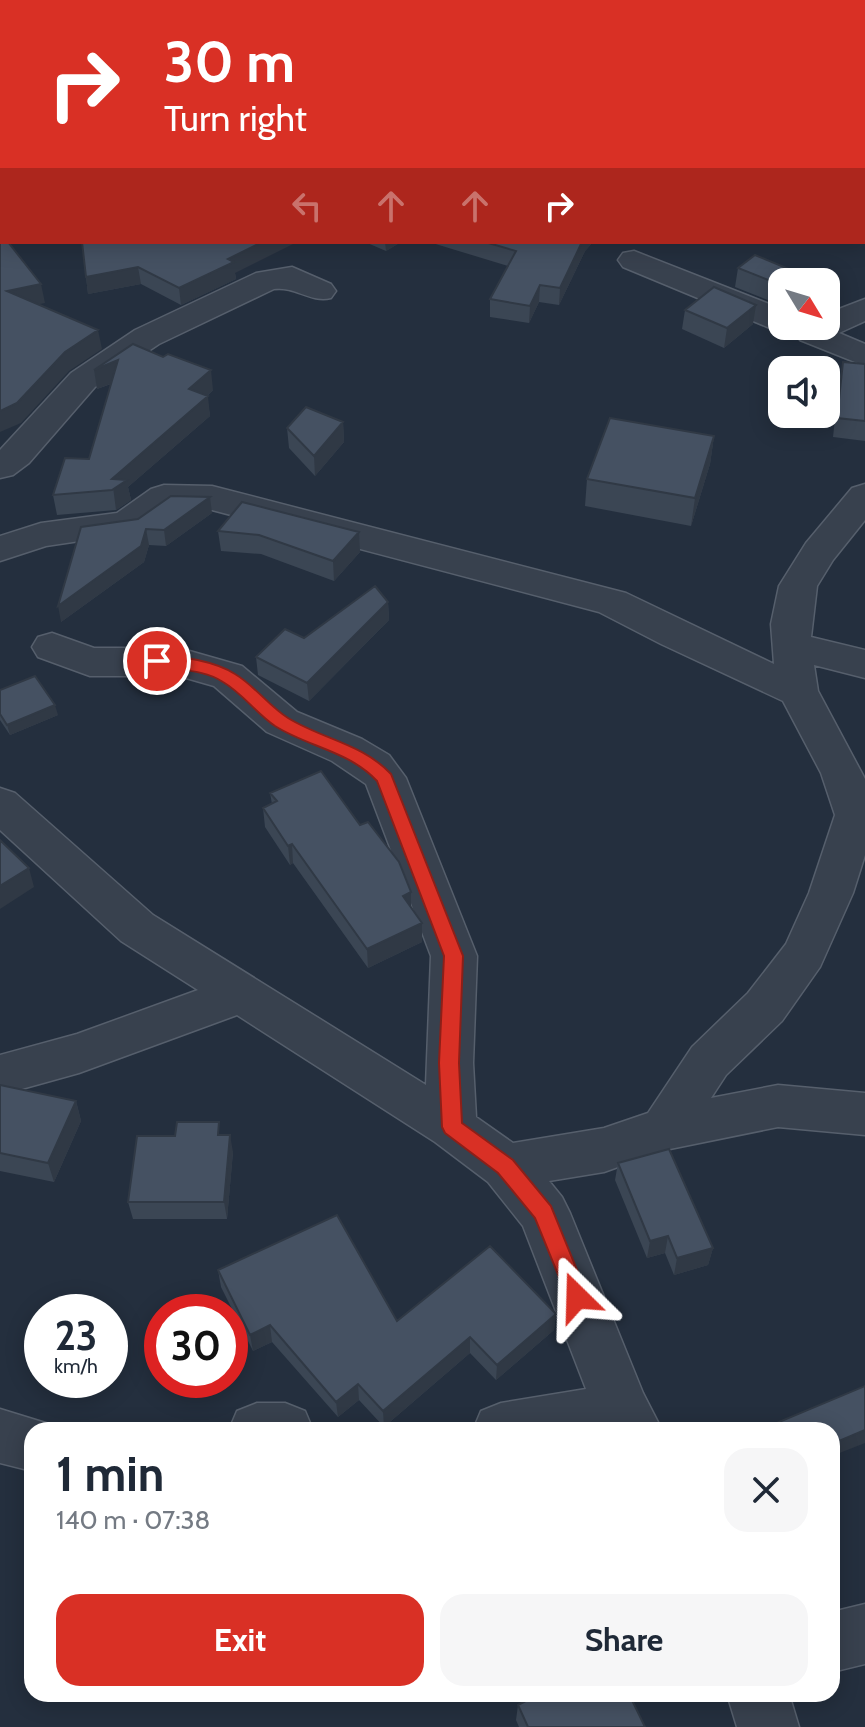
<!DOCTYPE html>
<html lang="en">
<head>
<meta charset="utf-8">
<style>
  :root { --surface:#fff; --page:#f6f6f7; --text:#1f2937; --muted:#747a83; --accent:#d93025 }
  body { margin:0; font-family:Cabin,sans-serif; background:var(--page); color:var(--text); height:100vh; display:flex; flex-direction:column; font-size:30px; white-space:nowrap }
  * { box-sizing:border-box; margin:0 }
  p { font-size:26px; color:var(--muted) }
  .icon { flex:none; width:44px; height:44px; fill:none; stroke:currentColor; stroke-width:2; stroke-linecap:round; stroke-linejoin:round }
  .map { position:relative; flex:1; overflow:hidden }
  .panel { position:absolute; left:24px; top:1422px; width:816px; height:280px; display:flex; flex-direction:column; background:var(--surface); border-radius:24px; box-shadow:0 4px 20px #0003 }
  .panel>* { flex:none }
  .banner { position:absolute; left:0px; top:0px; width:866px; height:244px; box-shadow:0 4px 20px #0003; background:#d93025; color:#fff; overflow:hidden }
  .needle { width:52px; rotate:128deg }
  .fabs { position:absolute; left:768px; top:268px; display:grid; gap:16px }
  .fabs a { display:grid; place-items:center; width:72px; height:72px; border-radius:16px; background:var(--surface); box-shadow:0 4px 20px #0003; font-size:40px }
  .speed { position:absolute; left:24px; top:1294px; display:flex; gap:16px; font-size:40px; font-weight:700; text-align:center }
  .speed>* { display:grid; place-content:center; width:104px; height:104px; border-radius:50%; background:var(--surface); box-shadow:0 4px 20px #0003; line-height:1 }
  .speed small { font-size:20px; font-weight:400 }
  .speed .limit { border:12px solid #d22; background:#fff; color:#111 }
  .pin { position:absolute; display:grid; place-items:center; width:68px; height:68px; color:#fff; margin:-34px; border:4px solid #fff; border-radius:50%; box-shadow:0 2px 8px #0007 }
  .me { position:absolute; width:88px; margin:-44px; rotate:338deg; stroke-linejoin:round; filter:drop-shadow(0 0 6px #0008) }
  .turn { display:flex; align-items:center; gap:28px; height:168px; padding:0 32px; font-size:36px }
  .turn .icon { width:104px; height:104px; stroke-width:2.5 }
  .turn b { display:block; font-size:56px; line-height:68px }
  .lanes { display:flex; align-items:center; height:76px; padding:0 32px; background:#0003; justify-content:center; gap:40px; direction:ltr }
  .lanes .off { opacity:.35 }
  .round { display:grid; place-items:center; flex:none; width:84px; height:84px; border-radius:24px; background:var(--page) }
  .headline { display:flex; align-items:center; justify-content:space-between; height:136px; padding:0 32px }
  h1 { font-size:48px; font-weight:700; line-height:60px }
  .action { display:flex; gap:16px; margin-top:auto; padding:16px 32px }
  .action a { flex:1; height:92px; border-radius:24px; background:var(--accent); color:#fff; font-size:32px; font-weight:700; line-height:92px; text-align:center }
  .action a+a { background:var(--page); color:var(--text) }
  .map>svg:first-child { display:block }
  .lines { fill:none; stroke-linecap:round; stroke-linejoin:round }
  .minor-casing { stroke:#565f6c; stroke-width:3 }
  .minor { fill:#38414e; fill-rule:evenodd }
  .wall { fill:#3b4654 }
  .shaded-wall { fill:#303945 }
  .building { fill:#455162; stroke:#303945; stroke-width:2 }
  .route { fill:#d93025; stroke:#8d1f18; stroke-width:2 }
</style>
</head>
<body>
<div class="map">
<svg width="865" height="1727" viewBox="0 0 865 1727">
  <rect width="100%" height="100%" fill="#242f3e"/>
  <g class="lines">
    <defs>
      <path id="minor" d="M200 0H231L199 2Z
        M864 6H865V22H864Z
        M0 54H2V71H0Z
        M864 134H865V152H864Z
        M2 167V186L0 187V168Z
        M634 251 782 309V326H795L782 331 770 328 623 267 618 260 623 253Z
        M292 267 331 284 336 291 331 298C310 303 296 286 274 289L159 344 95 387 29 463 13 475 0 478V450L71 373 135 330 256 273Z
        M865 299V321L839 333 865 344V366L800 340 795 333 800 326H826V314Z
        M865 484V520L833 560 817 586 811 637 865 650V678L814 665 818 691 865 779V855L853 893 820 967 782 1021 726 1075 711 1098 778 1085 865 1093V1135L778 1127 665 1150 604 1172 549 1181 562 1197 570 1213 643 1393 662 1430H473L481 1411 501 1403 586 1389 523 1226 488 1182 435 1142 237 1015 79 1073 0 1095V1055L77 1034 198 990 121 941 0 830V788L15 793 153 915 426 1085 431 956 366 784 332 761 267 732 214 686 179 676H90L38 657 32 647 38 637 52 633 94 648H179L242 666 297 712 362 739 389 755 406 778 477 956 473 1063 476 1117 513 1143 604 1128 648 1113 692 1047 748 993 786 944 809 893 835 815 821 773 783 701 661 644 599 612 212 510 172 509 140 532 46 546 0 561V536L41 523 117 513 151 489 164 485 212 486 626 593 774 664 771 624 779 586 806 543 852 488Z
        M257 1403H285L305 1411 313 1430H229L237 1411Z
        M0 1409 52 1425 54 1430H32V1471L0 1463Z
        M865 1604V1664L832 1672V1612Z
        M727 1694H789L799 1727H737Z"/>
    </defs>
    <use href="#minor" class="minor-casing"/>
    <use href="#minor" class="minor"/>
  </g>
  <path class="wall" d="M235 0H636L635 2H237Z
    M82 242 235 273 236 279 181 305 141 284 88 294Z
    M365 242H401L386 251Z
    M429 242H593L585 251 559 305 539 302 529 323 490 317V299L508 266Z
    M738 268 796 272 795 282H782L778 304 735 287Z
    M685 310 753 324 724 348 682 329Z
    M843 362 865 364V441L833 437 839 382Z
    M94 370 213 390 207 396 210 416 128 487 131 500 116 510 57 515 53 495 89 459 111 384 97 389Z
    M343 422 344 442 315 476 289 448 287 428Z
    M714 436 710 464 691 526 585 506 587 479Z
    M212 513 166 546 149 545 144 562 61 622 81 527Z
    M218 531 359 532 360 552 334 581 261 554 221 551Z
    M388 602 389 620 309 701 258 675 256 657 304 638Z
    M0 690 58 715 10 735 0 720Z
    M270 793 411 892V907L422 923V942L368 968 293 863 290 865 265 827 263 808 272 804Z
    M0 1085 76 1101 81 1121 54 1182 0 1171Z
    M221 1135 233 1152 227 1219H133L128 1202 175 1136Z
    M618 1163 713 1248 708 1265 674 1275 665 1253 647 1258 615 1180Z
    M218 1270 397 1321 556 1314 554 1330 496 1380 470 1353 384 1427 359 1400 338 1417 272 1342 253 1351 221 1287Z
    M518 1705 645 1727H519L516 1720Z"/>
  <path class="shaded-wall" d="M0 0H16L14 2H2V11L0 13Z
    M826 0H865L864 3 817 2Z
    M262 242H297L235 273 236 279 181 305 179 288 228 259Z
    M385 242H401L386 251Z
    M582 242H593L585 251 559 305 560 288Z
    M138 267 141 284 88 294 86 277Z
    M796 272 795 282H784Z
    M41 284 45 303 11 310 7 291Z
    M782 284V301L778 304 781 285Z
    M540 285 539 302 529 323 530 306Z
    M756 305 753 324 724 348 727 328Z
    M98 330 102 349 69 371 21 423 0 432V411L65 352Z
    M118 360 121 380 97 389 94 370Z
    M211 370 213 390 192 409 189 389Z
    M208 396 210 416 128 487 131 500 116 510 112 479Z
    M343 422 344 442 315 476 314 456Z
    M714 436 710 464 691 526 695 498Z
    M210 497 212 513 166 546 164 530Z
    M146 529 149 545 144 562 61 622 58 606Z
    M359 532 360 552 334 581 333 561Z
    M388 602 389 620 309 701 307 683Z
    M55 705 58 715 10 735 7 725Z
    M292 844 293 863 290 865 288 846Z
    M29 868 34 887 0 909V886Z
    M411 892V911L403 896Z
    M422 923V942L368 968 367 949Z
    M76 1101 81 1121 54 1182 48 1163Z
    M230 1135 233 1152 227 1219 224 1202Z
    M668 1236 665 1253 647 1258 650 1241Z
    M713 1248 708 1265 674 1275 677 1258Z
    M556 1314 554 1330 496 1380 497 1365Z
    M270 1325 272 1342 253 1351 250 1335Z
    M470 1337V1353L384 1427 383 1411Z
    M358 1384 359 1400 338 1417 336 1402Z
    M865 1430V1443L832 1456V1444Z"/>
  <path class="building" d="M117 0H124L130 2H113Z
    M252 0H630L629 2H254Z
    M728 0H826L817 2H728Z
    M2 237V242H8L41 284 7 291 98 330 65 352 17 403 0 411V238Z
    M82 242H262L228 259 234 262 179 288 138 267 86 277Z
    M485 242H582L560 288 540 285 530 306 490 299 516 251Z
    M755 255 796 272 784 282H782L781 285 738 268Z
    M714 287 756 305 727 328 685 310Z
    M133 344 163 357 168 354 211 370 189 389 208 396 112 479 127 480 112 490 53 495 65 458 89 459 118 360 94 370Z
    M843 362 865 364V421L837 418Z
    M306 407 343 422 314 456 287 428Z
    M610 418 714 436 695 498 587 479Z
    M171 496 210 497 164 530 146 529 141 546 58 606 81 527 138 519Z
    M242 502 359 532 333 561 259 535 218 531Z
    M375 586 388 602 307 683 256 657 285 629 304 638Z
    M35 676 55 705 7 725 0 714V690Z
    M321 771 360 825 368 822 399 862 411 892 403 896 422 923 367 949 292 844 288 846 263 808 277 801 270 793Z
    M0 840 29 868 0 886Z
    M0 1085 76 1101 48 1163 0 1153Z
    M177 1122H219L218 1135H230L224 1202H128L137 1136H175Z
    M669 1149 713 1248 677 1258 668 1236 650 1241 618 1163Z
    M337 1215 397 1321 490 1246 556 1314 497 1365 470 1337 383 1411 358 1384 336 1402 270 1325 250 1335 218 1270Z
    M865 1386V1430L832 1444V1430H760Z
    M539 1694H629L645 1727H528L518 1705Z"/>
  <path class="route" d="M157 655C181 656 215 661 235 674 255 686 269 706 288 718 322 739 363 744 391 774L463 956 459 1063 462 1123 513 1160 551 1206 588 1297 585 1304 577 1307 570 1304 535 1218 498 1173 445 1133 442 1127 439 1063 444 956 377 781C349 751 308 747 275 726 256 713 242 693 223 682 202 668 174 671 152 665L149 661Z"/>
</svg>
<div class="fabs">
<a><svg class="needle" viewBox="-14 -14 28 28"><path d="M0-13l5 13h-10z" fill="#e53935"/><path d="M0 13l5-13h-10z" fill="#747a83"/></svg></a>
<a><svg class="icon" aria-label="sound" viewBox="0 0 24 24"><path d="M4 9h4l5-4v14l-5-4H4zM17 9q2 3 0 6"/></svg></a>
</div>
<div class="speed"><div>23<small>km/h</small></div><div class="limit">30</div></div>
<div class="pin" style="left:157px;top:661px;background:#d93025"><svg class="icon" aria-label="arrive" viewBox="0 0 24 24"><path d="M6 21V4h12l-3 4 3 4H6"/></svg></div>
<svg class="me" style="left:577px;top:1297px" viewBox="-20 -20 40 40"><path d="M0-17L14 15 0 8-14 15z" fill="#d93025" stroke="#fff" stroke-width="4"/></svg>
<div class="banner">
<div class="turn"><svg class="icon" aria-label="right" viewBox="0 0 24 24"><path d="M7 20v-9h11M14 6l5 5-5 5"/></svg><div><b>30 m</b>Turn right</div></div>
<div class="lanes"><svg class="icon off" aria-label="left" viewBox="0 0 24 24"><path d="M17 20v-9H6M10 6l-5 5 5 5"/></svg><svg class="icon off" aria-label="ahead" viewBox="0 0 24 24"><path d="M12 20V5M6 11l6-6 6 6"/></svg><svg class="icon off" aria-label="ahead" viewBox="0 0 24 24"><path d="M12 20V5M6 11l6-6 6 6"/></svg><svg class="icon" aria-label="right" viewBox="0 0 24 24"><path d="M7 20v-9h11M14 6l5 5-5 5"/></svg></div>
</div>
<section class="panel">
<div class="headline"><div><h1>1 min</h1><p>140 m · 07:38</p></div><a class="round"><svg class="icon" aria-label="close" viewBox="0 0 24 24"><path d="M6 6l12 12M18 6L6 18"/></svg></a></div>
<div class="action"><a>Exit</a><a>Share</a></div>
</section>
</div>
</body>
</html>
